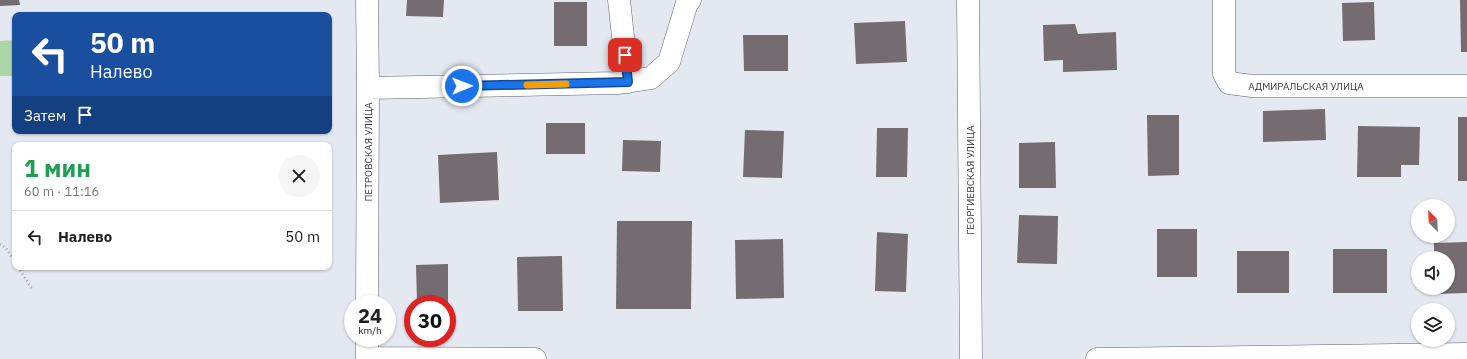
<!DOCTYPE html>
<html lang="ru">
<head>
<meta charset="utf-8">
<style>
  :root { --surface:#fff; --page:#f6f6f6; --text:#202124; --muted:#757577; --line:#e0e0e0 }
  body { margin:0; font-family:"IBM Plex Sans",sans-serif; background:var(--page); color:var(--text); height:100vh; display:flex; flex-direction:column; font-size:15px; white-space:nowrap }
  * { box-sizing:border-box; margin:0 }
  p { font-size:13px; color:var(--muted) }
  .icon { flex:none; width:22px; height:22px; fill:none; stroke:currentColor; stroke-width:2; stroke-linecap:round; stroke-linejoin:round }
  .map { position:relative; flex:1; overflow:hidden }
  .details { position:absolute; left:12px; top:142px; width:320px; height:128px; display:flex; flex-direction:column; background:var(--surface); border-radius:8px; box-shadow:0 1px 3px #0004 }
  .details>* { flex:none }
  .guide { position:absolute; left:12px; top:12px; width:320px; height:122px; border-radius:8px; box-shadow:0 1px 3px #0004; background:#1a4fa0; color:#fff; overflow:hidden }
  .needle { width:26px; rotate:336deg }
  .buttons { position:absolute; left:1411px; top:199px; display:grid; gap:8px }
  .buttons a { display:grid; place-items:center; width:44px; height:44px; border-radius:50%; background:var(--surface); box-shadow:0 1px 3px #0004; font-size:20px }
  .speed { position:absolute; left:344px; top:295px; display:flex; gap:8px; font-size:20px; font-weight:700; text-align:center }
  .speed>* { display:grid; place-content:center; width:52px; height:52px; border-radius:50%; background:var(--surface); box-shadow:0 1px 3px #0004; line-height:1 }
  .speed small { font-size:10px; font-weight:400 }
  .speed .limit { border:6px solid #d22; background:#fff; color:#111 }
  .pin { position:absolute; display:grid; place-items:center; width:34px; height:34px; color:#fff; margin:-17px; border-radius:8px; box-shadow:0 2px 6px #0006 }
  .me { position:absolute; width:44px; margin:-22px; rotate:89deg; stroke-linejoin:round; filter:drop-shadow(0 0 3px #0008) }
  .turn { display:flex; align-items:center; gap:14px; height:84px; padding:0 12px; font-size:18px }
  .turn .icon { width:52px; height:52px; stroke-width:2.5 }
  .turn b { display:block; font-size:28px; line-height:34px }
  .then { display:flex; align-items:center; height:38px; padding:0 12px; background:#0003; gap:8px; font-size:15px }
  .round { display:grid; place-items:center; flex:none; width:42px; height:42px; border-radius:21px; background:var(--page) }
  .overview { display:flex; align-items:center; justify-content:space-between; height:68px; padding:0 12px }
  h1 { font-size:24px; font-weight:800; line-height:30px; color:#1e9e55 }
  ul { padding:0; list-style:none }
  li { display:flex; align-items:center; gap:12px; height:52px; padding:0 12px; border-top:1px solid var(--line) }
  li div { flex:1 }
  li b { display:block; font-size:15px }
  li em { font-style:normal }
  .map>svg:first-child { display:block }
  .green { fill:#acd6a7 }
  .building { fill:#746c71 }
  .lines { fill:none; stroke-linecap:round; stroke-linejoin:round }
  .minor-casing { stroke:#5e6269; stroke-width:23 }
  .path { stroke:#9ea1a7; stroke-width:2.5; stroke-dasharray:1 3; stroke-linecap:butt }
  .minor { stroke:#fff; stroke-width:22 }
  .route-casing { stroke:#114b97; stroke-width:10 }
  .route { stroke:#1a73e8; stroke-width:7 }
  .slow { stroke:#f59e0b; stroke-width:7 }
  .labels { text-anchor:middle; dominant-baseline:central; stroke-width:4; stroke-linejoin:round; paint-order:stroke }
  .street-label { font-size:10px; fill:#353639; stroke:#fff }
</style>
</head>
<body>
<div class="map">
<svg width="1467" height="359" viewBox="0 0 1467 359">
  <rect width="100%" height="100%" fill="#e4e8f0"/>
  <path class="green" d="M15 40V76H0V41Z"/>
  <path class="building" d="M0 0H19L20 5 0 6Z
    M407 0H444L443 17 406 16Z
    M1460 0H1467V52H1461Z
    M554 2H587V46H554Z
    M1374 2 1375 40 1343 41 1342 3Z
    M905 21 907 62 856 64 854 23Z
    M1075 24 1078 34 1116 32 1117 70 1063 72V60L1044 61 1043 25Z
    M743 35H788V71H744Z
    M1325 109 1326 140 1263 142V111Z
    M1147 115H1179V175L1148 176Z
    M1458 117H1467V181H1458Z
    M546 123H585V154H546Z
    M1358 126 1420 127 1419 165H1401V177H1357Z
    M877 128H908L907 177H876Z
    M745 130 784 131 782 178 743 177Z
    M623 140 661 141 660 172 622 171Z
    M1055 142 1056 188H1019V143Z
    M497 152 499 200 440 203 438 155Z
    M1019 215 1058 216 1057 264 1017 263Z
    M617 221H692L691 309H616Z
    M1157 229H1197V277H1157Z
    M877 232 908 234 906 292 875 291Z
    M783 239 784 298 736 299 735 240Z
    M1467 242V293L1435 294V288H1448V258H1434V243Z
    M1333 249H1387V293H1333Z
    M1237 251H1289V293H1237Z
    M562 256 563 311H518L517 257Z
    M448 264V303H417L416 265Z"/>
  <g class="lines">
    <defs>
      <path id="minor" d="M619 0 628 82
        M968 0 971 359
        M1224 0V74L1229 83 1252 86H1467
        M368 88 617 83 651 78 669 62 687 3 690 0
        M367 304 368 88 367 0
        M367 358 535 359
        M367 359V338
        M1097 359 1467 354"/>
    </defs>
    <use href="#minor" class="minor-casing"/>
    <path class="path" d="M0 244 6 248 15 262
      M18 267 32 289"/>
    <use href="#minor" class="minor"/>
  </g>
  <g class="lines">
    <defs>
      <path id="route" d="M462 86 628 82 625 55"/>
    </defs>
    <use href="#route" class="route-casing"/>
    <use href="#route" class="route"/>
    <path class="slow" d="M527 85 566 84"/>
  </g>
  <g class="labels">
    <g class="street-label">
      <text x="1306" y="86">АДМИРАЛЬСКАЯ УЛИЦА</text>
      <text transform="translate(368 152) rotate(-90)">ПЕТРОВСКАЯ УЛИЦА</text>
      <text transform="translate(970 180) rotate(-90)">ГЕОРГИЕВСКАЯ УЛИЦА</text>
    </g>
  </g>
</svg>
<div class="buttons">
<a><svg class="needle" viewBox="-14 -14 28 28"><path d="M0-13l5 13h-10z" fill="#e53935"/><path d="M0 13l5-13h-10z" fill="#757577"/></svg></a>
<a><svg class="icon" aria-label="sound" viewBox="0 0 24 24"><path d="M4 9h4l5-4v14l-5-4H4zM17 9q2 3 0 6"/></svg></a>
<a><svg class="icon" aria-label="layers" viewBox="0 0 24 24"><path d="M12 4l9 5-9 5-9-5zM3 14l9 5 9-5"/></svg></a>
</div>
<div class="speed"><div>24<small>km/h</small></div><div class="limit">30</div></div>
<div class="pin" style="left:625px;top:55px;background:#d93025"><svg class="icon" aria-label="arrive" viewBox="0 0 24 24"><path d="M6 21V4h12l-3 4 3 4H6"/></svg></div>
<svg class="me" style="left:462px;top:86px" viewBox="-20 -20 40 40"><circle r="17" fill="#1a73e8" stroke="#fff" stroke-width="3"/><path d="M0-11L8 9 0 5-8 9z" fill="#fff"/></svg>
<div class="guide">
<div class="turn"><svg class="icon" aria-label="left" viewBox="0 0 24 24"><path d="M17 20v-9H6M10 6l-5 5 5 5"/></svg><div><b>50 m</b>Налево</div></div>
<div class="then">Затем<svg class="icon" aria-label="arrive" viewBox="0 0 24 24"><path d="M6 21V4h12l-3 4 3 4H6"/></svg></div>
</div>
<section class="details">
<div class="overview"><div><h1>1 мин</h1><p>60 m · 11:16</p></div><a class="round"><svg class="icon" aria-label="close" viewBox="0 0 24 24"><path d="M6 6l12 12M18 6L6 18"/></svg></a></div>
<ul>
<li><svg class="icon" aria-label="left" viewBox="0 0 24 24"><path d="M17 20v-9H6M10 6l-5 5 5 5"/></svg><div><b>Налево</b></div><em>50 m</em></li>
</ul>
</section>
</div>
</body>
</html>
